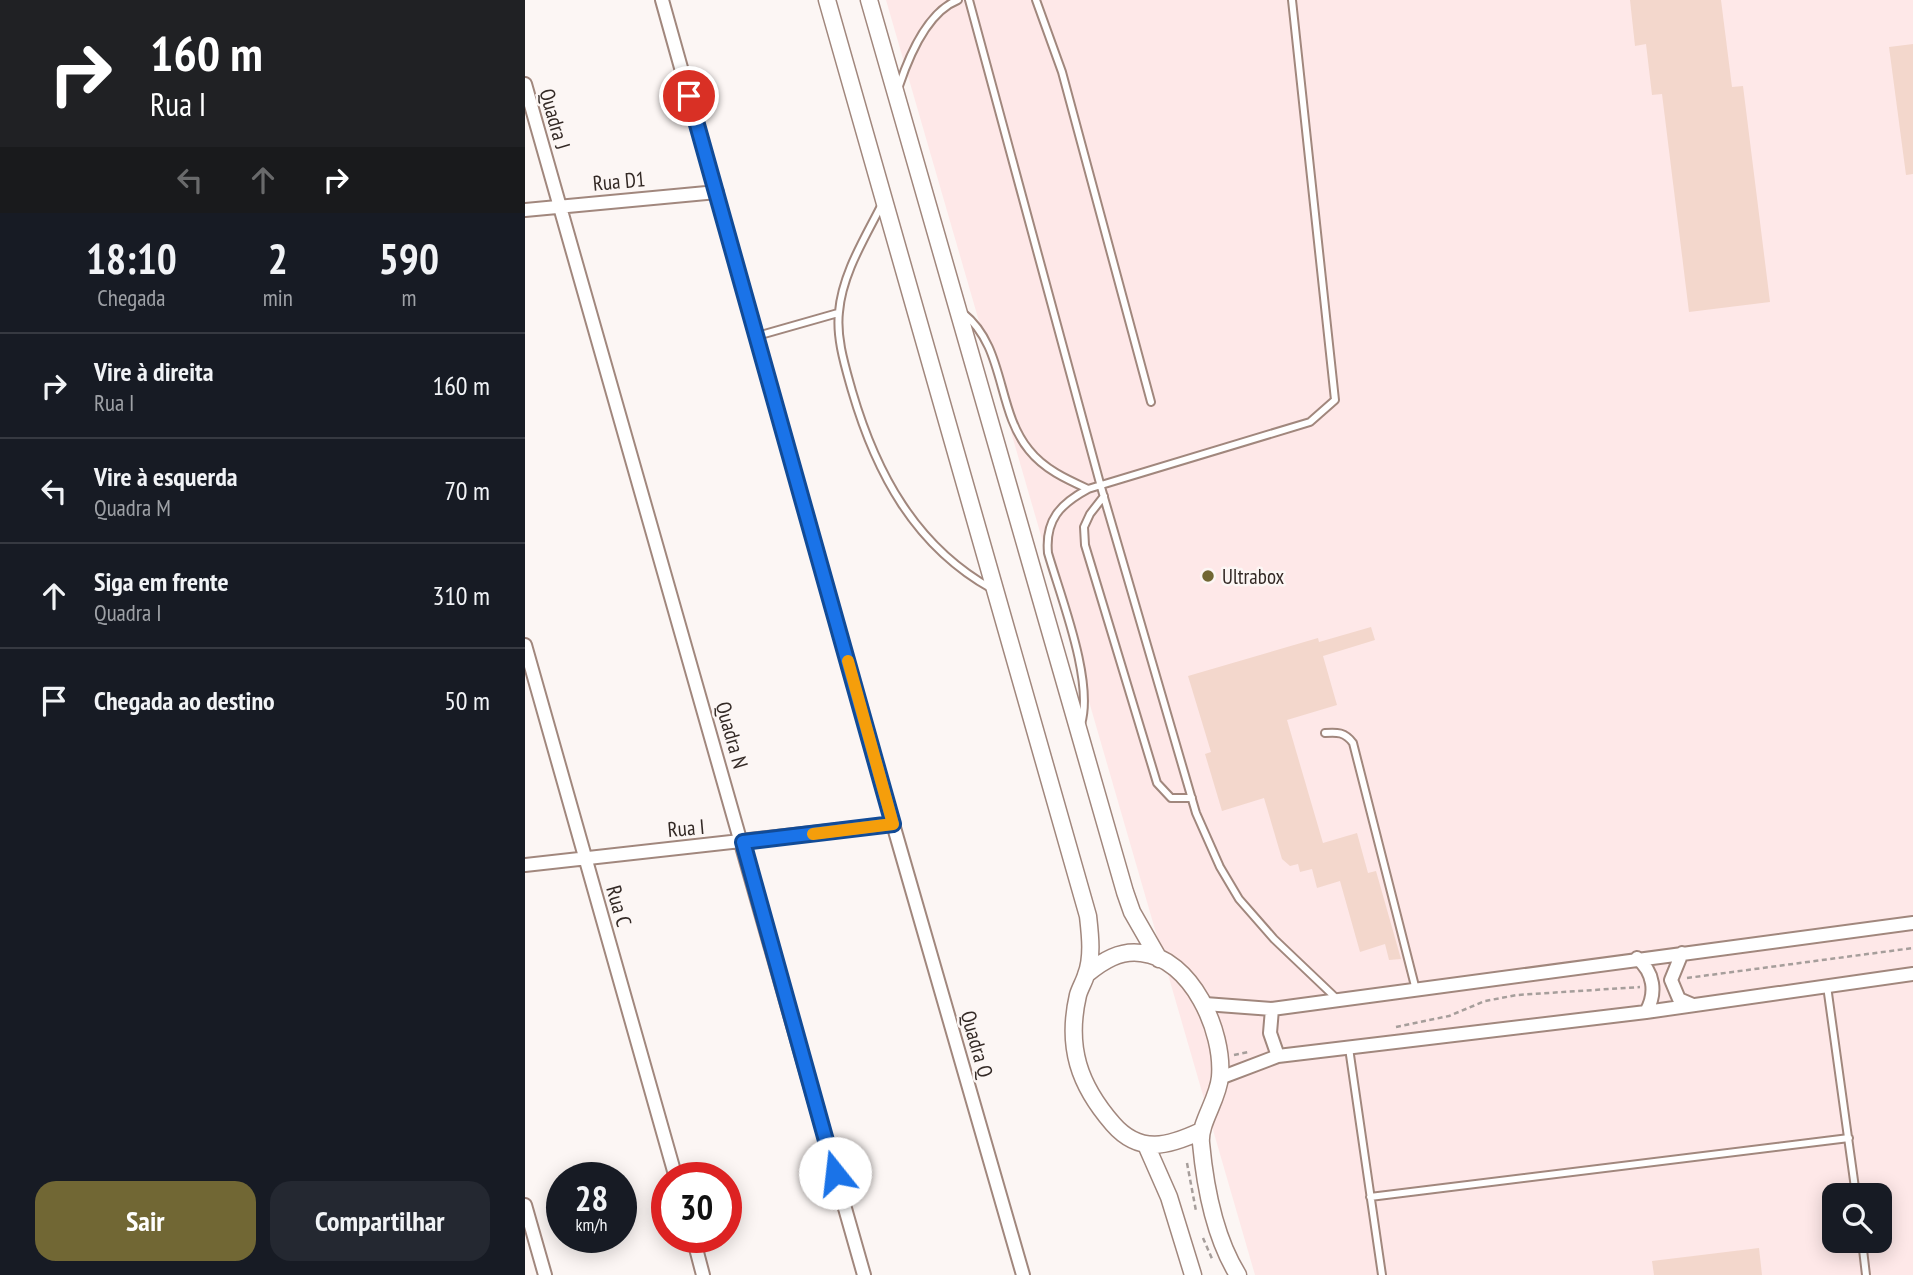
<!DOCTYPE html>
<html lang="pt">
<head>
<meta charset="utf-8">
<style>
  :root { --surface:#171b24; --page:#242831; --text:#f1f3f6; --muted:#9ea1a6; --line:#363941; --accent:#716734 }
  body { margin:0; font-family:"PT Sans Narrow",sans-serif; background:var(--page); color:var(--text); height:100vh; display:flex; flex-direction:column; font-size:26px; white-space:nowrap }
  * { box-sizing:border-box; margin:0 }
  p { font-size:23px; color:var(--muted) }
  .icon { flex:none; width:38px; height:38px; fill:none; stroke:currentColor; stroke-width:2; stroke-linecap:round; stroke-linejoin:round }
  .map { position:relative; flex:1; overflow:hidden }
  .details { display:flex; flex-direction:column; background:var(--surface); width:525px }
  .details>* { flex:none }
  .banner { background:#202124; color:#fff; overflow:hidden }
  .controls { position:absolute; left:1297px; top:1183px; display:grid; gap:14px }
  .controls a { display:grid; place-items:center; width:70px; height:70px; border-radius:14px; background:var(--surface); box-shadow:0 4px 18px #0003; font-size:35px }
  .speed { position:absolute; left:21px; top:1162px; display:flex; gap:14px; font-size:35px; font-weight:700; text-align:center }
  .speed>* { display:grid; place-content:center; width:91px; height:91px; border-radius:50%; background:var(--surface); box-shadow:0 4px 18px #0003; line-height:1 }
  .speed small { font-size:18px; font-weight:400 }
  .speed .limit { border:10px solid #d22; background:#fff; color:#111 }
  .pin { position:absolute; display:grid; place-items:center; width:60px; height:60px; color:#fff; margin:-30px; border:4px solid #fff; border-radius:50%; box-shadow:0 2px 7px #0007 }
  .me { position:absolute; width:77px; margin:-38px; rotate:344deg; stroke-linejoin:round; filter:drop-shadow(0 0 5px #0008) }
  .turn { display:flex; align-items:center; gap:24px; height:147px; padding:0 35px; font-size:32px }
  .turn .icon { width:91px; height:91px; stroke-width:2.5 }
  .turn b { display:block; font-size:49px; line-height:60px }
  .lanes { display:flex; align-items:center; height:66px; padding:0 35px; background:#0003; justify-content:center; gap:35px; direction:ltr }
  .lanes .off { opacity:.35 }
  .eta { display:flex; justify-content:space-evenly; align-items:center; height:119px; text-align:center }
  .eta b { font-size:42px; font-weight:700; line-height:49px }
  .button { display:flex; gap:14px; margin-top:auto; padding:14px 35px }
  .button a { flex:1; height:80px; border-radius:21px; background:var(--accent); color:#fff; font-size:28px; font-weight:700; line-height:80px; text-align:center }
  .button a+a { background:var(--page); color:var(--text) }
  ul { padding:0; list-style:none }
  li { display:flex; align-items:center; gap:21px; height:105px; padding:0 35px; border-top:2px solid var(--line) }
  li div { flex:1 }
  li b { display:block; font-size:26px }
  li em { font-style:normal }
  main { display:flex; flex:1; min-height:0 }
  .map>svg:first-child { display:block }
  .industrial { fill:#fee8e8; fill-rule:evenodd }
  .building { fill:#f3d7cc }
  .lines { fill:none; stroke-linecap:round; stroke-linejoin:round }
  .lane-casing { stroke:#a1877d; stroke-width:10 }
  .street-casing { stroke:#a1877d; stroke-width:16 }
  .secondary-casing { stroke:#a1877d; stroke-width:19 }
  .path { stroke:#a69e9b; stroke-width:2.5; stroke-dasharray:5 3.5; stroke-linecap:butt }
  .lane { stroke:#fff; stroke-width:6 }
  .street { stroke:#fff; stroke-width:12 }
  .secondary { stroke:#fff; stroke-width:16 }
  .route-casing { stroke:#114b97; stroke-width:18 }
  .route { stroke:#1a73e8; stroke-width:12 }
  .slow { stroke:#f59e0b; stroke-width:12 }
  .poi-dot { fill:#716734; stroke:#fcf6f4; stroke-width:2.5 }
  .labels { text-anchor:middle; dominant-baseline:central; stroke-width:5; stroke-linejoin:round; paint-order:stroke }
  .street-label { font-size:21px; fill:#332925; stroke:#fcf6f4 }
  .poi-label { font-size:21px; fill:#332925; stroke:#fcf6f4; text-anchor:start }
</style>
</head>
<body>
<main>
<section class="details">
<div class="banner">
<div class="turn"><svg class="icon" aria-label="right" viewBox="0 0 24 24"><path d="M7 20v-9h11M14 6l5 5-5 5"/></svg><div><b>160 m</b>Rua I</div></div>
<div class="lanes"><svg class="icon off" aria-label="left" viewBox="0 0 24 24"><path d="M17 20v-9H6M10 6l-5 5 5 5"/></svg><svg class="icon off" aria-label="ahead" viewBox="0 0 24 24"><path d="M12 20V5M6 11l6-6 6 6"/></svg><svg class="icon" aria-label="right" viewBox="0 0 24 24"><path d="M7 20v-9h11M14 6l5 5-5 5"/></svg></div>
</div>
<div class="eta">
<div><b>18:10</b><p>Chegada</p></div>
<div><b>2</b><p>min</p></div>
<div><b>590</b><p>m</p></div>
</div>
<ul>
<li><svg class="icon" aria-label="right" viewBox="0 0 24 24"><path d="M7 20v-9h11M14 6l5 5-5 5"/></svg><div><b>Vire à direita</b><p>Rua I</p></div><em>160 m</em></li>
<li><svg class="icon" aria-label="left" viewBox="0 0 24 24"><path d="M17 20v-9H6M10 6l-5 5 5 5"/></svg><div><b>Vire à esquerda</b><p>Quadra M</p></div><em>70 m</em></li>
<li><svg class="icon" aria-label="ahead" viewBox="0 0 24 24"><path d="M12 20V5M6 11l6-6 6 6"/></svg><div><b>Siga em frente</b><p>Quadra I</p></div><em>310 m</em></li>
<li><svg class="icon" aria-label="arrive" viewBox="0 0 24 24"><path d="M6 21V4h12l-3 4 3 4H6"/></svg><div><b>Chegada ao destino</b></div><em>50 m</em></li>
</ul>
<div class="button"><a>Sair</a><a>Compartilhar</a></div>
</section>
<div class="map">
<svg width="1388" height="1275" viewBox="0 0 1388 1275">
  <rect width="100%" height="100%" fill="#fcf6f4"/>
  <path class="industrial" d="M361 0H1388V1275H730ZM1309 1195H1354V1241H1309Z"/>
  <path class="building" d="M1105 0H1196L1207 87 1218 86 1245 302 1164 312 1137 94 1127 95 1121 44 1110 46Z
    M1388 44V174L1381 175 1364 47Z
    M846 627 850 640 798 656 812 705 762 720 798 843 832 833 843 873 851 871 876 959 864 960 860 944 835 952 815 881 792 888 787 869 775 872 773 864 765 866 757 859 739 798 697 811 680 754 686 752 663 676 793 638 794 642Z
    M1234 1248 1237 1275H1129L1127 1261Z"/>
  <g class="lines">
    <defs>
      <path id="lane" d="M444 0 576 487 671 813 695 867 714 899 749 939 812 999
        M511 0 537 72 626 402
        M374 86C384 56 402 12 433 0
        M357 204C340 238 317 274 314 312 311 338 320 366 327 391 351 473 390 546 467 589
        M438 313C481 347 471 410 504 450 519 469 541 479 563 489
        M232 336 313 313
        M579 496 565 514 559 527 560 545 632 783 646 798H667
        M556 724C569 681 536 598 523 553 520 520 535 504 563 489L785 422 810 400 767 0
        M800 733C812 732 820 732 828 743L891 990
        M1302 986 1331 1195
        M824 1048 857 1275
        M845 1197 1324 1138
        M1337 1241 1341 1275"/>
      <path id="street" d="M137 0 368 824 498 1275
        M0 84 339 1275
        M0 210 192 192
        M0 645 151 1178
        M0 865 368 824
        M1157 953 1146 980 1154 999 1168 1005
        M1112 958C1129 972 1132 993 1121 1012
        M680 1004 747 1009 1388 923
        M747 1009 745 1033 753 1056
        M695 1078 753 1056 1121 1012 1388 974
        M0 1205 20 1275
        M168 1237 178 1275"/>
      <path id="secondary" d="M302 0 563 916C565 934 568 957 561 975 559 982 555 988 553 995 541 1047 554 1085 588 1124 615 1155 644 1146 676 1131
        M344 0 600 892 607 912 634 959
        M563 973C578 961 595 950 616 953 667 958 699 1032 695 1077 693 1100 674 1123 676 1143 680 1186 690 1238 713 1275
        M622 1147 644 1197 668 1275"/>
    </defs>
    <use href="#lane" class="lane-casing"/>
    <use href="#street" class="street-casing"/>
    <use href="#secondary" class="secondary-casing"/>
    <path class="path" d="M1162 978 1388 948
      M871 1027 924 1016 960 1001 992 995 1115 987
      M709 1055 723 1052
      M662 1163 671 1211
      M678 1238 688 1261"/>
    <use href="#lane" class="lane"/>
    <use href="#street" class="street"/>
    <use href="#secondary" class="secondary"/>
  </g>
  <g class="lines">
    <defs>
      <path id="route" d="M164 96 368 824 218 842 310 1173"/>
    </defs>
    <use href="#route" class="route-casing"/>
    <use href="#route" class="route"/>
    <path class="slow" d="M288 834 368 824 323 661"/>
  </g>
  <circle class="poi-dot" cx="683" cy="576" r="7"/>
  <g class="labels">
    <g class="street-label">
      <text transform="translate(30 119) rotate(74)">Quadra J</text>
      <text transform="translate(94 181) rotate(-5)">Rua D1</text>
      <text transform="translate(207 735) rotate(74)">Quadra N</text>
      <text transform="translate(161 828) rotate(-5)">Rua I</text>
      <text transform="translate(94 906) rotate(74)">Rua C</text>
      <text transform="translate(452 1044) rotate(74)">Quadra Q</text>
    </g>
    <g class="poi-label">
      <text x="697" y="576">Ultrabox</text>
    </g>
  </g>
</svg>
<div class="controls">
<a><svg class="icon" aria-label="search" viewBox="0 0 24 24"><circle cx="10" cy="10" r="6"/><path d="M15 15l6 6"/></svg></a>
</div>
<div class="speed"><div>28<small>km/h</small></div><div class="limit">30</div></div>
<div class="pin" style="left:164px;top:96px;background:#d93025"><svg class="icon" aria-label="arrive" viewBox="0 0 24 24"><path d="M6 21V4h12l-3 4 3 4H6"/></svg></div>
<svg class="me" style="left:310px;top:1173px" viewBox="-20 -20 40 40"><circle r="19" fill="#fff"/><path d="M0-13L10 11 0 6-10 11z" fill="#1a73e8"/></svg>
</div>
</main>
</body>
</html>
